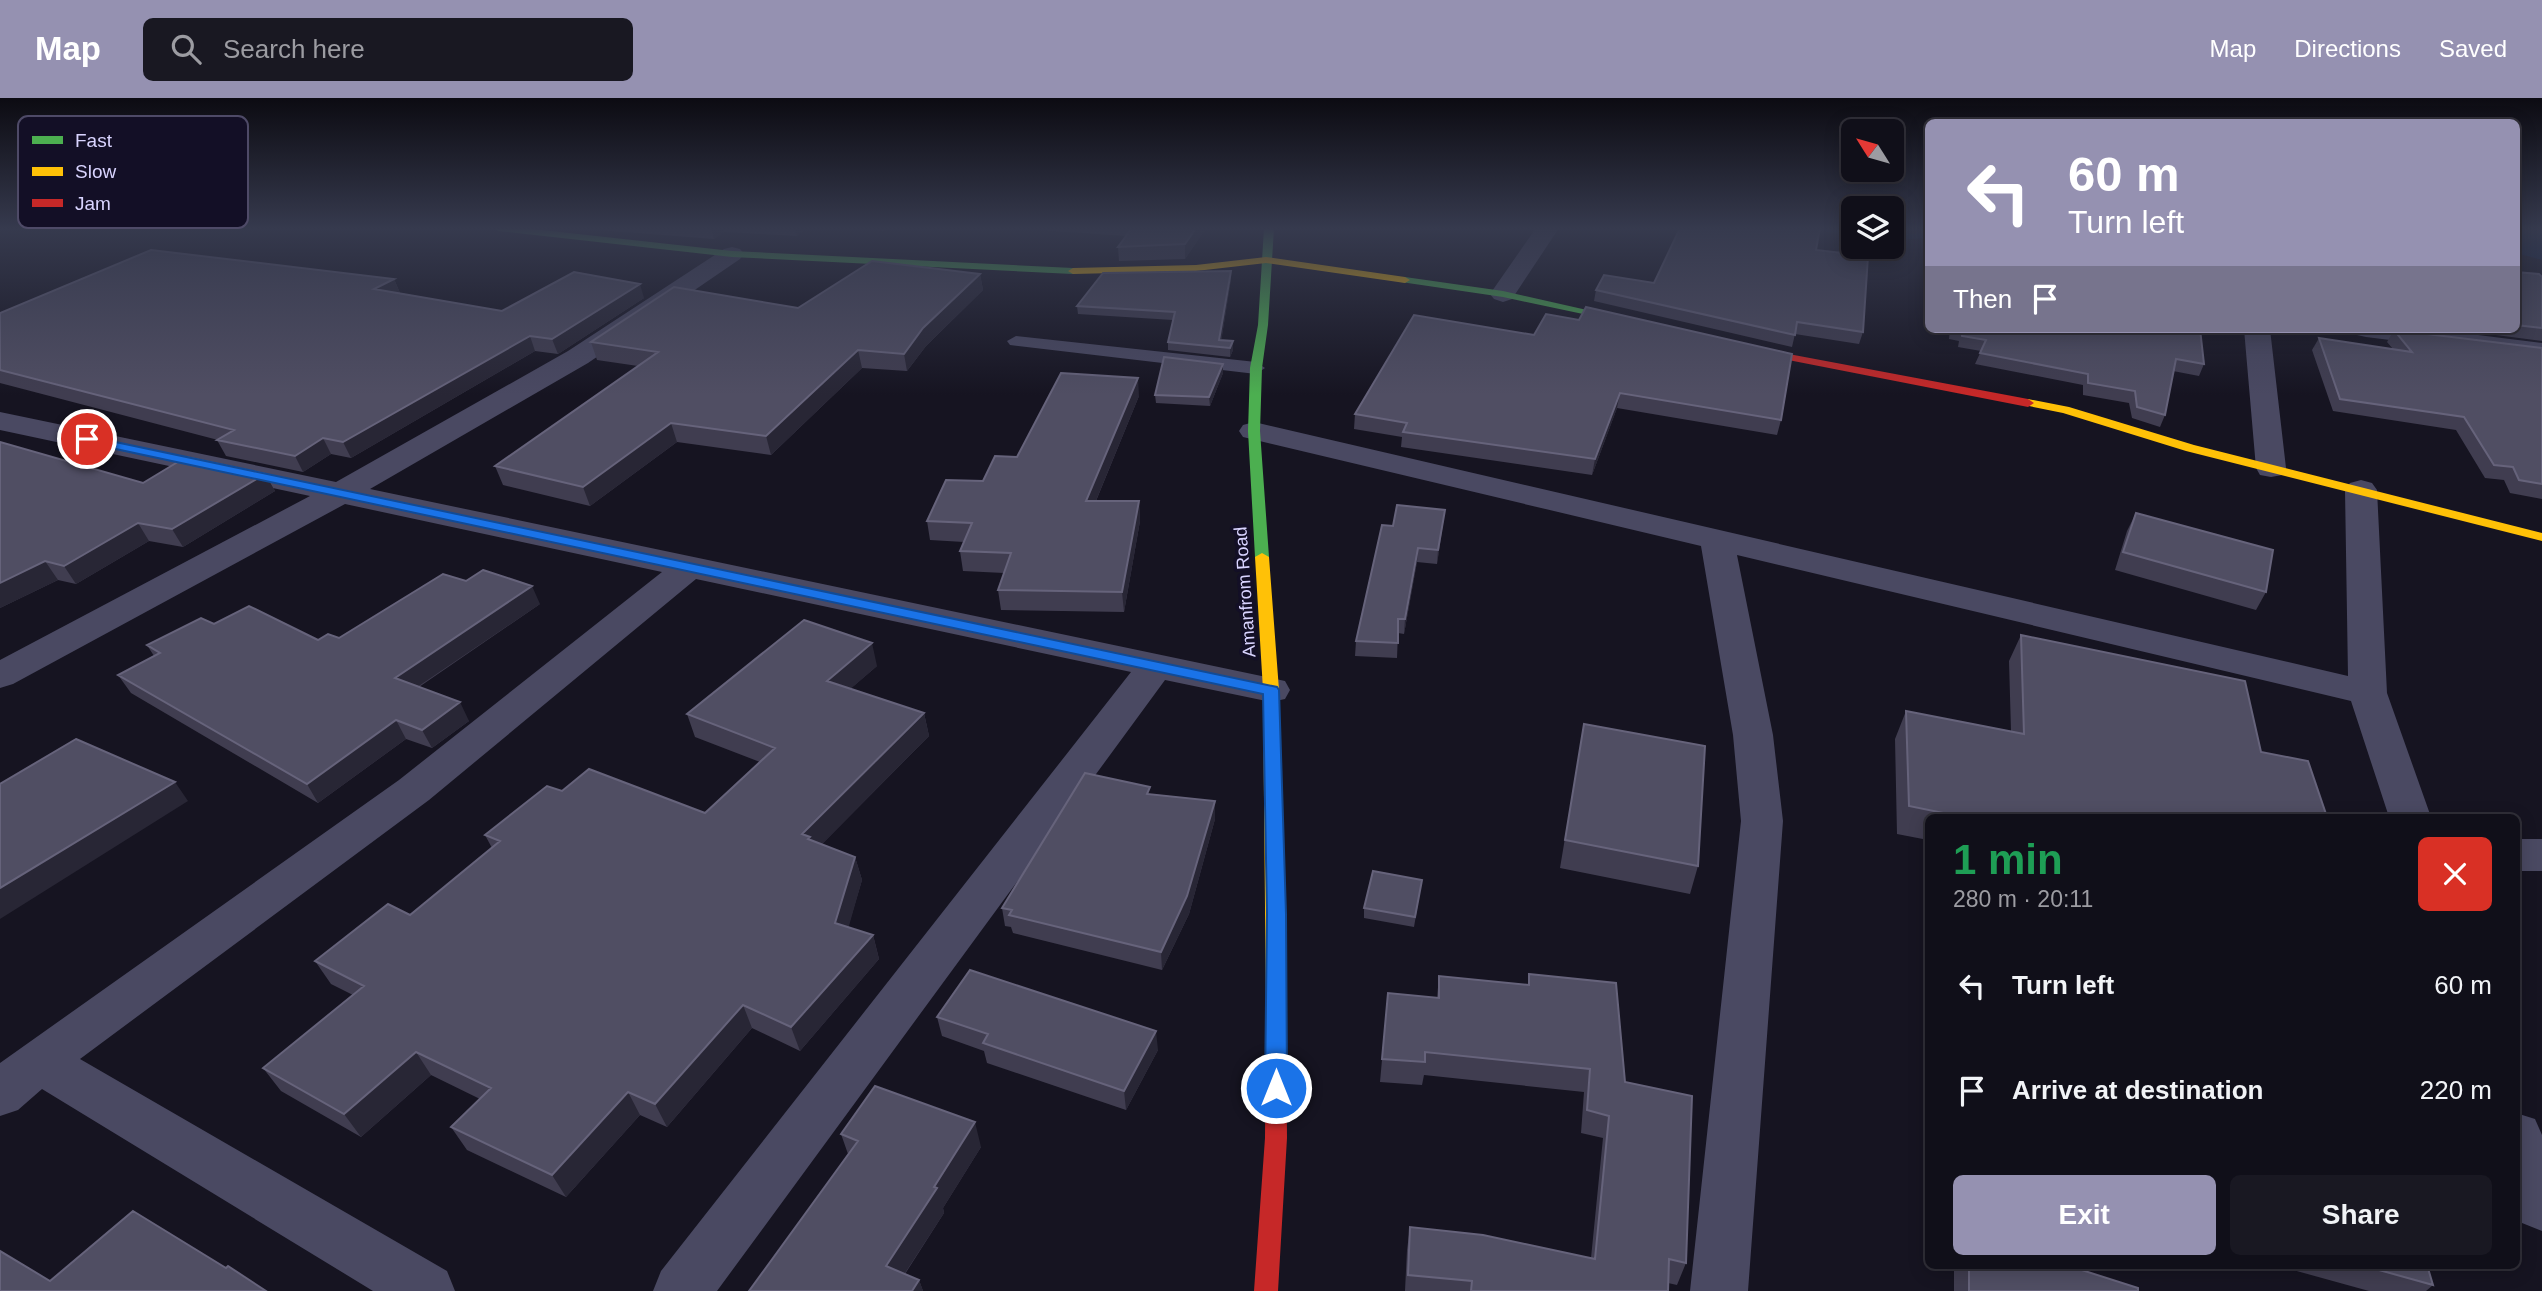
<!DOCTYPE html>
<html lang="en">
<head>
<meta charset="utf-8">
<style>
  :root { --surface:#100f19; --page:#191822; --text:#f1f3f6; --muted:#9c9ca2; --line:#302f38; --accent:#9591b1 }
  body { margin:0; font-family:Helvetica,sans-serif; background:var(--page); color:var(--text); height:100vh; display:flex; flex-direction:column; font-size:26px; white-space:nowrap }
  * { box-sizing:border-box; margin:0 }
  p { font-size:23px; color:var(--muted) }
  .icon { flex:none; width:38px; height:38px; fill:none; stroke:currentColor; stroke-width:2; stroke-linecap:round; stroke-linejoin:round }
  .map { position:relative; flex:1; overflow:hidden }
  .sheet { position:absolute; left:1925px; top:716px; width:595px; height:455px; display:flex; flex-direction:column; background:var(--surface); border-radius:10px; box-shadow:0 4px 18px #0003,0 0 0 2px var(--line) }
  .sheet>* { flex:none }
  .banner { position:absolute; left:1925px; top:21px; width:595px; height:214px; border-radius:10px; box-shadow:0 4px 18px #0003,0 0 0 2px var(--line); background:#9591b1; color:#fff; overflow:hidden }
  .needle { width:46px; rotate:307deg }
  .fabs { position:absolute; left:1841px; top:21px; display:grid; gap:14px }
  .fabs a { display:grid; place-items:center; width:63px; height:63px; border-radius:10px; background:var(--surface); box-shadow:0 4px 18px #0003,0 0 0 2px var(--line); font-size:35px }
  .pin { position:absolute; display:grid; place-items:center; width:60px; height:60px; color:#fff; margin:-30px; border:4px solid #fff; border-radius:50%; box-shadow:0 2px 7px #0007 }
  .me { position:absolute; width:77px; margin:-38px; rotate:0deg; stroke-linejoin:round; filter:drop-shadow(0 0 5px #0008) }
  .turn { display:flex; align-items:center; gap:24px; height:147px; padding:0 28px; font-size:32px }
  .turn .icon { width:91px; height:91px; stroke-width:2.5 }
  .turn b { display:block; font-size:49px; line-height:60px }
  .then { display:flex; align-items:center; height:66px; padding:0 28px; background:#0003; gap:14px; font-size:26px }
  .round { display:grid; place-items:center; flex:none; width:74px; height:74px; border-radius:10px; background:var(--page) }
  .head { display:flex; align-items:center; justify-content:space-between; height:119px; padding:0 28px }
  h1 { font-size:42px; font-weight:600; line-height:52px; color:#1e9e55 }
  .action { display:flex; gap:14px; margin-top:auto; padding:14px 28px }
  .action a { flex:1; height:80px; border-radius:10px; background:var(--accent); color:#fff; font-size:28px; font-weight:600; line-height:80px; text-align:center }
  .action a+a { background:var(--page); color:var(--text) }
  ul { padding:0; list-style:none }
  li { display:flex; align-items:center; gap:21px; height:105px; padding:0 28px }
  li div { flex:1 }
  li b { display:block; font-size:26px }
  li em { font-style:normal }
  header { display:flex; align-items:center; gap:42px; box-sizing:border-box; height:98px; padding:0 35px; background:var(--accent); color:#fff }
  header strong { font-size:33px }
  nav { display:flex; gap:38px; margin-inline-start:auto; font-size:24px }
  .search { width:490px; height:63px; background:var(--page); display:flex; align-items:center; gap:18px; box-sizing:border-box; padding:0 24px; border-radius:10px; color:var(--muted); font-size:26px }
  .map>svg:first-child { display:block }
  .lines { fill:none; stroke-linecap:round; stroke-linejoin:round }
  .stream { fill:#0d2144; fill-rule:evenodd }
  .river { fill:#0d2144; fill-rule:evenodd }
  .lane { fill:#4a4962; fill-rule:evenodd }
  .street { fill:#4a4962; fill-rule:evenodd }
  .fast { fill:#4caf50; fill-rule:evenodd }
  .slow { fill:#ffc107; fill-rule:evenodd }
  .jam { fill:#c62828; fill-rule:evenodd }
  .wall { fill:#403d50 }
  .shaded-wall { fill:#282635 }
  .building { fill:#504e63; stroke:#66637b; stroke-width:2 }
  .route { fill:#1a73e8; stroke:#114b97; stroke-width:2 }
  .labels { text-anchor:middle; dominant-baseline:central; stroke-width:7; stroke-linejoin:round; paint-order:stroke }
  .street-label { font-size:18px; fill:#d9d4ff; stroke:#130f26 }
  .key { fill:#130f26; stroke:#4e4a67; stroke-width:2 }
  .key-label { font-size:19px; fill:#d9d4ff }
</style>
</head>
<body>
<header>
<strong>Map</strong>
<div class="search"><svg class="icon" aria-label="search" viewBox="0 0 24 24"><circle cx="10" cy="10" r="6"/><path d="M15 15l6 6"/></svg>Search here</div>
<nav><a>Map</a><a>Directions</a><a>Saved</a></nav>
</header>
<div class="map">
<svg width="2542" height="1193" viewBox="0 0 2542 1193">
  <rect width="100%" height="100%" fill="#161421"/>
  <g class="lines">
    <path class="stream" d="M1812 130H1829L1853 134V139Z
      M1892 136 1928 135V140L1892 142Z
      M2516 143 2542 147V153L2516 148Z"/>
    <path class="river" d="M2516 130H2542V162L2516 155Z"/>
    <path class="lane" d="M1016 238 1256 264 1265 270 1256 276 1010 247 1007 243Z"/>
    <path class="street" d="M1536 130H1559L1512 201 1503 204 1494 201 1490 196Z
      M732 149 740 151 744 156 740 161 588 265 370 391 1271 580 1285 583 1290 592 1285 601 1271 604 1165 582 717 1193H653L661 1173 1131 574 696 481 429 702 80 961 447 1173 455 1193H373L42 991 18 1012 0 1018V965L399 682 662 474 345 406 13 586 0 590V562L310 398 0 332V314L336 384 568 253 724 151Z
      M2244 231H2270L2286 370 2282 377 2271 379 2260 377 2256 370Z
      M2353 231H2430L2542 245V261L2366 239 2357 237Z
      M1254 324 2348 578 2345 392 2350 385 2361 382 2372 385 2377 392 2387 595 2431 719H2389L2351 603 1737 457 1773 637 1783 723 1748 1193H1690L1741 723 1733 637 1701 448 1243 339 1239 333 1243 327Z
      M2516 741H2542V773H2516Z
      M2516 1015 2535 1021 2542 1037V1133L2522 1125 2516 1112Z"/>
    <path class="fast" d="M493 130H524L732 153 1073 170 1078 173 1073 176 732 159 498 133Z
      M1264 130H1274L1268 227 1262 270 1260 333 1269 459 1262 463 1255 459 1248 333 1250 270 1258 227Z
      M1405 179 1503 193 1640 224 1635 227 1503 199 1401 184 1400 182Z"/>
    <path class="slow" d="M1266 159 1405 179 1410 182 1405 185 1266 165 1196 173 1073 176 1068 173 1073 170 1196 167Z
      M2028 301 2069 309 2194 347 2542 435V443L2186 353 2063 315 2024 307V303Z
      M1262 455 1269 459 1279 592 1286 917 1283 923 1276 925 1269 923 1266 917 1263 592 1255 459Z"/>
    <path class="jam" d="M1741 247 2028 301 2034 305 2028 309 1737 252 1735 250Z
      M1276 909 1283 911 1286 917 1287 1040 1278 1193H1254L1265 1040 1266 917 1269 911Z"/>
  </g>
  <path class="wall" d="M573 130H806L797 138 724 134 714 141Z
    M850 130H887L884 133Z
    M1039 130H1206L1185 161 1119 163 1118 149 1126 138 1039 132Z
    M1816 152 1863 234 1859 246 1795 236 1792 249 1594 203 1596 192 1654 185Z
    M2516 174 2542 179V243L2450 231H2516Z
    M980 176 983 192 926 248 907 273 862 270 771 357 677 344 590 408 503 387 495 368 638 268 597 262 591 244 798 210Z
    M394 181 400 195 502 213 644 200 558 256 535 253 351 360 331 356 303 374 226 358 217 342H218L0 285V215Z
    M1231 181 1221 243 1233 252 1230 259 1168 252V244L1173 222 1078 216 1077 208Z
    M1414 217 1781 322 1777 337 1617 310 1592 377 1401 349 1402 339 1354 331 1355 316Z
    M1950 231H2200L2204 266 2199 278 2173 273 2165 317 2160 329 2132 320 2129 305 2083 297V287L1975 266 1981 253 1958 249 1959 243 1949 241Z
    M2394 232 2542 250V401L2510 395 2504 382 2485 380 2456 332 2333 313 2312 252 2319 240 2393 251 2387 244Z
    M1223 266V275L1210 308 1156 305 1155 297Z
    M1139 298 1096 403H1139L1140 423 1124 514 1001 512 998 492 1004 475 963 473 960 453 964 444 930 442 927 423 1017 359Z
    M0 344 143 385 265 376 275 393 183 449 149 443 76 486 58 482 0 510Z
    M1445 412 1437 466 1417 464 1404 536 1398 535 1397 560 1355 558 1356 543 1393 428Z
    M2136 415 2266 494 2256 512 2115 472 2127 433Z
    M540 506 419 589 469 623 432 650 406 641 318 705 131 595 118 577 154 558 147 547 214 526 318 542 339 540Z
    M2021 537 2261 654 2327 719H1928V742L1897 736 1895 641 1906 613 2011 633 2009 563Z
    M877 568 850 591 924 615 929 638 822 746 855 759 862 782 848 829 873 837 879 861 800 953 752 930 667 1029 640 1017 566 1099 467 1052 451 1029 480 1001 431 977 361 1039 281 993 263 970 353 897 331 886 315 863 410 817 492 750 485 737 562 693 705 715 760 664 695 639 687 616Z
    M1584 626 1698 768 1690 796 1560 770Z
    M1151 696 1215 703V721L1189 816 1162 872 1013 835 1011 829 1005 828 1002 810Z
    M1422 782 1414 829 1364 820V810Z
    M1529 876 1625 984 1686 1165 1677 1187 1668 1185V1193H1405L1407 1152 1410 1129 1591 1160 1603 1040 1581 1035 1584 994 1424 977 1422 987 1380 984 1388 895 1437 900 1439 878 1528 887Z
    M937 919 1158 952 1126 1012 987 965 984 953 942 938Z
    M841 1036 981 1049 943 1110 944 1115 905 1176 919 1182 923 1193H749L848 1056Z
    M1954 1167H2066L2138 1193H1954Z
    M2275 1167H2427L2433 1187 2426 1193H2369Z"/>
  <path class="shaded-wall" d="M711 130H723L724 134 714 141Z
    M795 130H806L797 138Z
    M1196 130H1206L1185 161V146Z
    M1231 173V181L1220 251 1219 242Z
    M980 176 983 192 926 248 907 273 904 256 923 230Z
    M394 181 400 195 374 191Z
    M640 186 644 200 558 256 552 241Z
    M530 238 535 253 351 360 343 344Z
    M1233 243V252L1230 259V250Z
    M858 252 862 270 771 357 766 338Z
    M1223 266V275L1210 308 1209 299Z
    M1138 280 1139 298 1088 422 1086 403Z
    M1620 295 1617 310 1592 377 1595 361Z
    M671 325 677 344 590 408 583 389Z
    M323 340 331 356 303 374 295 358Z
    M265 376 275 393 183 449 172 431Z
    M1139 403 1140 423 1124 514 1122 494Z
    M1445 412 1443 426 1437 466 1438 452Z
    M138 425 149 443 76 486 64 468Z
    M1418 450 1417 464 1404 536 1405 521Z
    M45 463 58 482 0 510V485Z
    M532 488 540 506 404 598 395 580Z
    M872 545 877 568 833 606 827 583Z
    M460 604 469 623 432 650 422 632Z
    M924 615 929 638 814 754 802 736Z
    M396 622 406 641 318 705 307 686Z
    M175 684 188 703 0 821V790Z
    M1215 703V721L1189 816 1162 872 1161 854Z
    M855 759 862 782 843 849 835 825Z
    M873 837 879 861 800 953 791 929Z
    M743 907 752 930 667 1029 655 1006Z
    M1156 933 1158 952 1126 1012 1124 993Z
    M416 954 431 977 361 1039 344 1016Z
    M628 994 640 1017 566 1099 552 1077Z
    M975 1024 981 1049 943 1110 944 1115 894 1192 886 1168Z
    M919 1182 923 1193H912Z"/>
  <path class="building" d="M1132 130H1196L1185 146 1118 149Z
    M1680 130H1820L1816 152 1868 158 1863 234 1797 224 1795 237 1596 192 1604 177 1654 185Z
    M151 152 394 181 374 191 502 213 574 174 640 186 552 241 530 238 343 344 323 340 295 358 217 342 234 332 0 272V215Z
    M872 163 980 176 923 230 904 256 858 252 766 338 671 325 583 389 495 368 658 254 591 244 674 189 798 210Z
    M1231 173 1219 242 1233 243 1230 250 1168 244 1175 214 1077 208 1103 175Z
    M2516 174 2539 176 2542 179V230L2516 227Z
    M1586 209 1792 256 1781 322 1620 295 1595 361 1403 334 1407 325 1355 316 1414 217 1534 237 1546 216 1579 222Z
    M1961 231H2200L2204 266 2176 261 2165 317 2137 309 2135 293 2088 285V276L1980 255 1986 242 1962 238V231Z
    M2394 232 2542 250V386L2519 382 2513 369 2494 367 2464 319 2340 301 2319 240 2412 254Z
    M1164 259 1223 266 1209 299 1155 297Z
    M1061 275 1138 280 1086 403H1139L1122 494 998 492 1011 455 960 453 972 425 927 423 946 382 983 383 995 358 1017 359Z
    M0 344 143 385 186 359 265 376 172 431 138 425 64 468 45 463 0 485Z
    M1397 407 1445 412 1438 452 1418 450 1405 521H1398V545L1356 543 1382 427 1393 428Z
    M2136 415 2273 452 2266 494 2123 454Z
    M483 472 532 488 395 580 460 604 422 632 396 622 307 686 118 577 160 555 147 547 201 520 214 526 249 508 318 542 328 536 339 540 443 476 466 483Z
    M804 522 872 545 827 583 924 615 802 736 810 739 808 741 855 759 835 825 873 837 791 929 743 907 655 1006 628 994 552 1077 451 1029 491 990 416 954 344 1016 263 970 364 888 315 863 388 806 410 817 500 743 485 737 547 688 562 693 589 671 705 715 775 650 687 616Z
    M2021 537 2245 583 2261 654 2308 663 2327 719H1963L1909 708 1906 613 2024 636Z
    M1584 626 1705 648 1698 768 1565 742Z
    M76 641 175 684 0 790V686Z
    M1085 675 1150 689 1147 696 1215 703 1187 798 1161 854 1009 817 1012 812 1002 810Z
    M1373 773 1422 782 1415 819 1364 810Z
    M970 872 1156 933 1124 993 983 945 988 936 937 919Z
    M1529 876 1616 885 1625 984 1692 998 1686 1165 1669 1161 1668 1193H1471L1472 1183 1408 1177 1410 1129 1483 1137 1595 1161 1609 1018 1587 1012 1590 971 1425 954V964L1382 961 1388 895 1439 900V878L1529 887Z
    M875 988 975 1024 934 1089 937 1090 886 1168 919 1182 912 1193H749L858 1043 841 1036Z
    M133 1113 226 1170 228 1168 266 1193H0V1153L50 1183Z
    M1969 1167H2066L2138 1190V1193H1969Z
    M2361 1167H2427L2433 1187Z"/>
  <linearGradient id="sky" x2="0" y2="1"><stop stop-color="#0c0b12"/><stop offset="0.44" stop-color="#363a4e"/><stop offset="1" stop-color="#363a4e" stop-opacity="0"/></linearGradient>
  <rect width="2542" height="297" fill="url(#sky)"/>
  <path class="route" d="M87 338 1277 589 1279 592 1286 816 1287 990 1283 997 1276 1000 1268 997 1265 990 1267 816 1263 596 83 344 81 341Z"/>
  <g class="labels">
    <g class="street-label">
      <text transform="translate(1245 494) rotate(-94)">Amanfrom Road</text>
    </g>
  </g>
  <rect x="18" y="18" width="230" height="112" rx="10" class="key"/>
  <rect x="32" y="38" width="31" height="8" fill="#4caf50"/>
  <rect x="32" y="69" width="31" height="9" fill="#ffc107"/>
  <rect x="32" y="101" width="31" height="8" fill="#c62828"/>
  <g class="key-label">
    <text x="75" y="49">Fast</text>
    <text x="75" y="80">Slow</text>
    <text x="75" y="112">Jam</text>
  </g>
</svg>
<div class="fabs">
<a><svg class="needle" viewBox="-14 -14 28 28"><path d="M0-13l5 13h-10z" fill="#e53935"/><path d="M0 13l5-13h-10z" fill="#9c9ca2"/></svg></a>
<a><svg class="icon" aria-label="layers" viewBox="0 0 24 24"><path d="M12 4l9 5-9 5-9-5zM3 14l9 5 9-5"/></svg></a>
</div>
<div class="pin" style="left:87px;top:341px;background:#d93025"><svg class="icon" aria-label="arrive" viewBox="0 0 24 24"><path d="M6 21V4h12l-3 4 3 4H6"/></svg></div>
<svg class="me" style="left:1276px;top:990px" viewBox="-20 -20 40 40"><circle r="17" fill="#1a73e8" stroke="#fff" stroke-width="3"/><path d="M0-11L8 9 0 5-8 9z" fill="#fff"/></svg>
<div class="banner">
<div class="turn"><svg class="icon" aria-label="left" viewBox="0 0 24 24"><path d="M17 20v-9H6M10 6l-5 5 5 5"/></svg><div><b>60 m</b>Turn left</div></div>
<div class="then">Then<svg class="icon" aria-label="arrive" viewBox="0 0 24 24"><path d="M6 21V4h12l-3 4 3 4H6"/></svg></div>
</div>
<section class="sheet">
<div class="head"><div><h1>1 min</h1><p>280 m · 20:11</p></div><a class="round" style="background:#d93025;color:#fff"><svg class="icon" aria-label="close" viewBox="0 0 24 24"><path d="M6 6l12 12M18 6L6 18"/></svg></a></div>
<ul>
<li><svg class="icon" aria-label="left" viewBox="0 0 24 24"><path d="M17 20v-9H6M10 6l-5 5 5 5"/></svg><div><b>Turn left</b></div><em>60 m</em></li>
<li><svg class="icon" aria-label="arrive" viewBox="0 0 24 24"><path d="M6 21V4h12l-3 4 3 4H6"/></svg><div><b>Arrive at destination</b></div><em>220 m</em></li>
</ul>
<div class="action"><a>Exit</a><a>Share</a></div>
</section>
</div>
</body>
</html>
